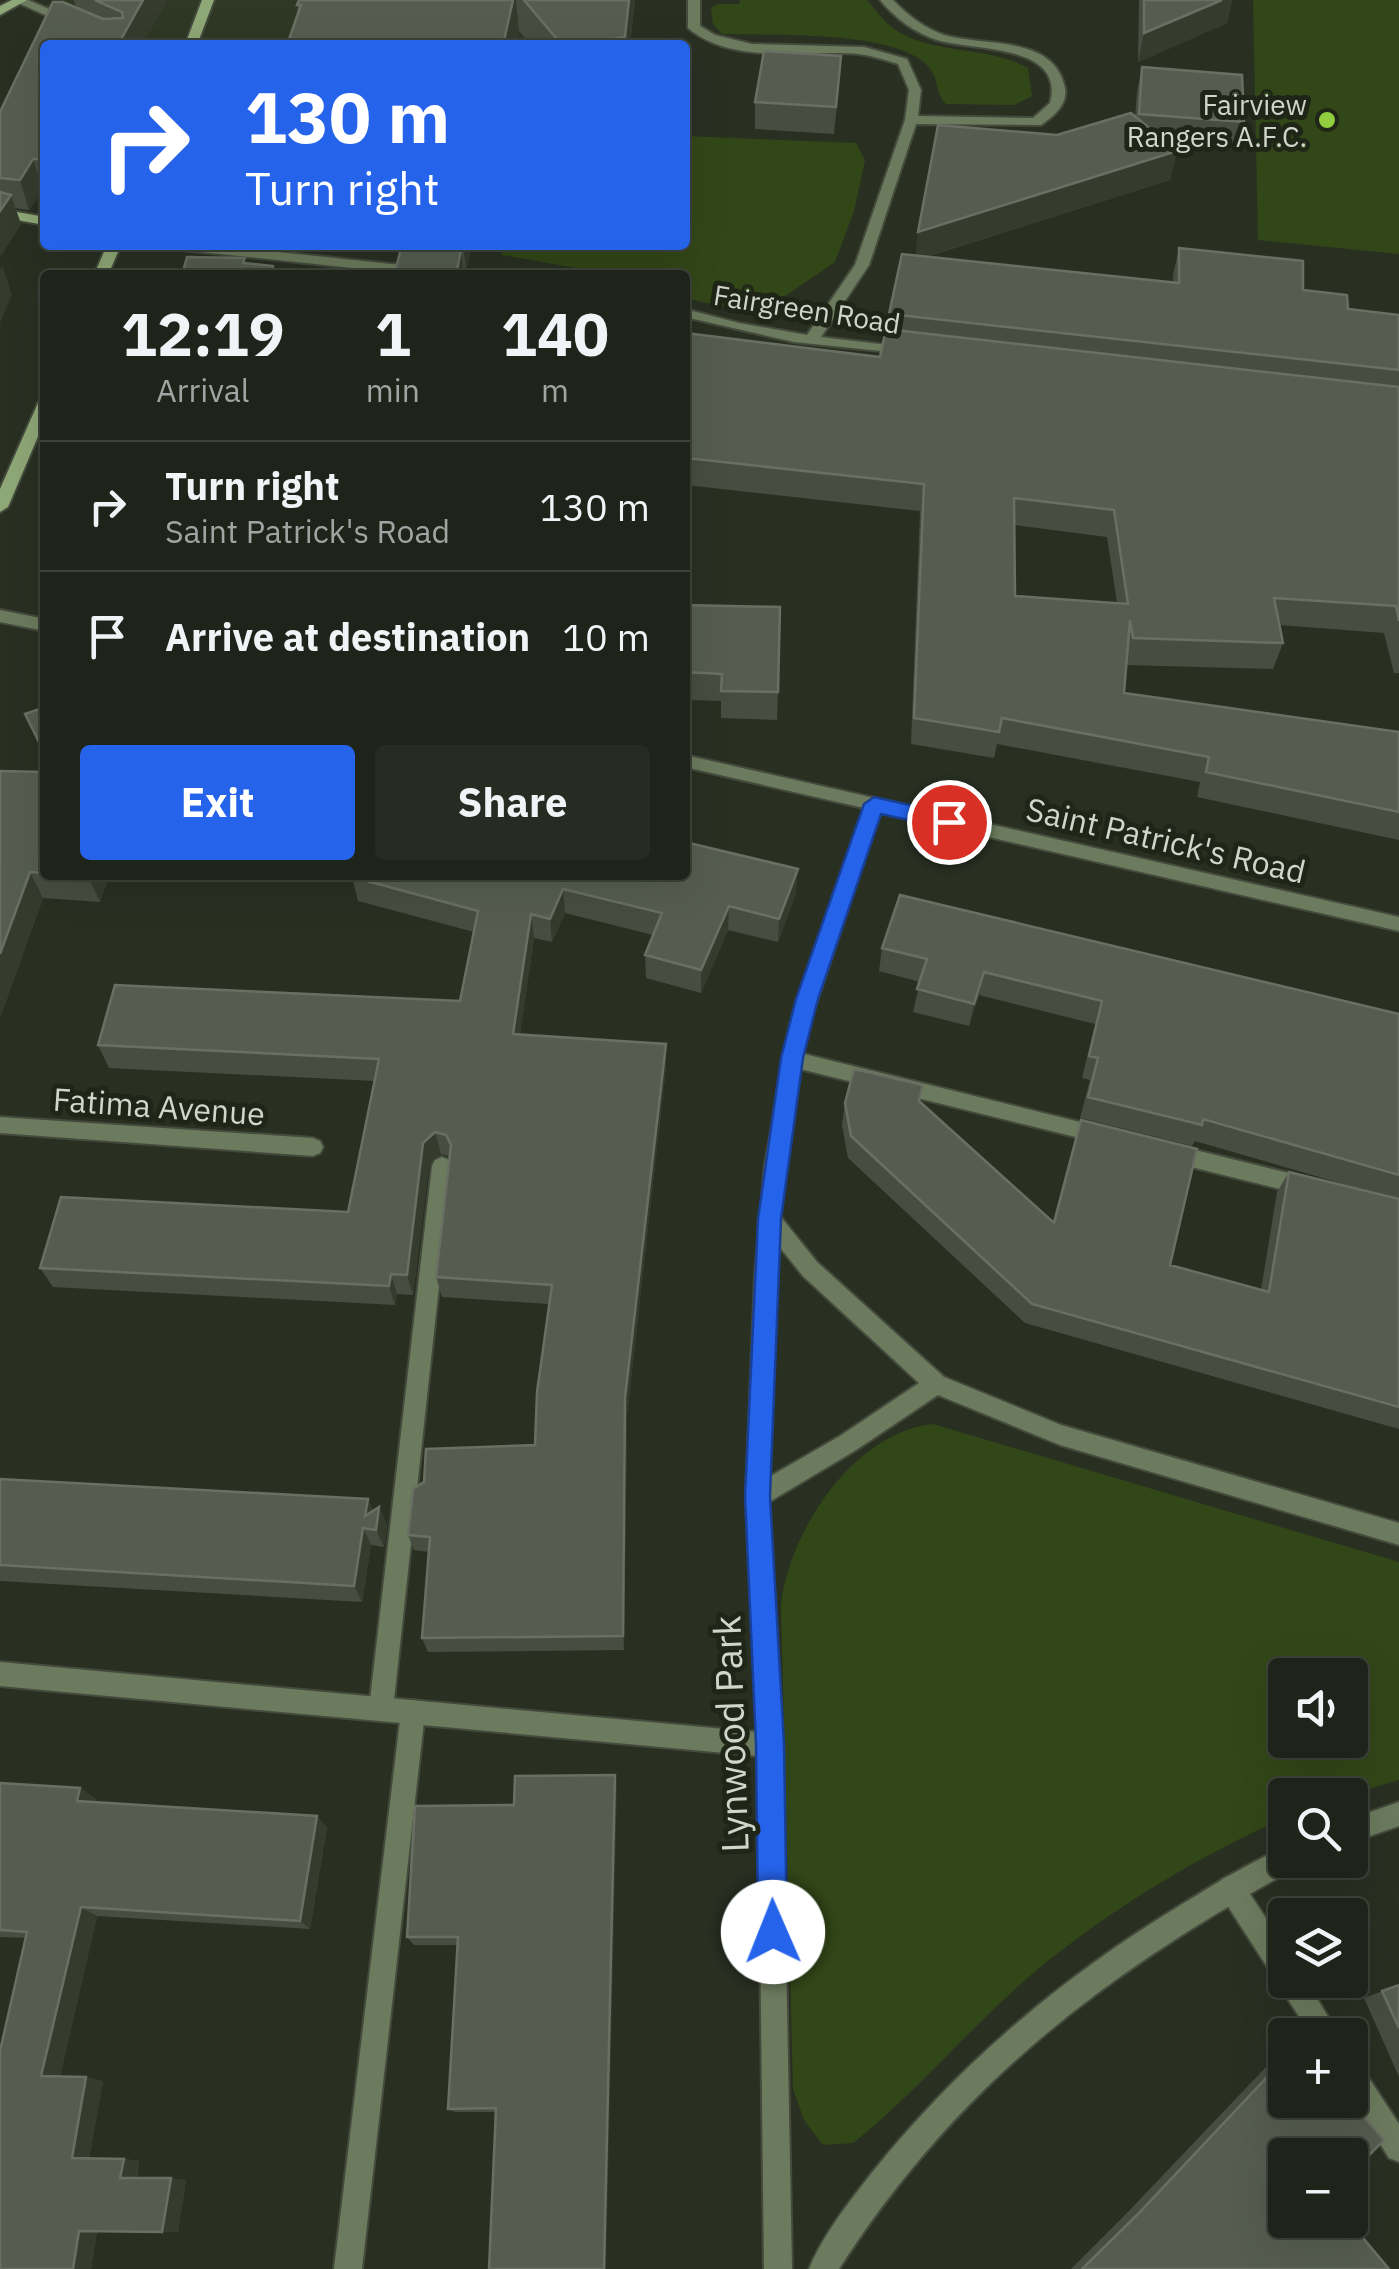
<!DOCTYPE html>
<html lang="en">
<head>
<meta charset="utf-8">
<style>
  :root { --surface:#1f241a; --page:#272c23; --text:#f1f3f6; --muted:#a1a4a2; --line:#3c4139; --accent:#2563eb }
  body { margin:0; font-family:"IBM Plex Sans",sans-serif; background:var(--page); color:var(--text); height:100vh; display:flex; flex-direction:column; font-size:38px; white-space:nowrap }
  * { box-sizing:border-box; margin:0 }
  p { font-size:32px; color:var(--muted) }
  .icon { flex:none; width:55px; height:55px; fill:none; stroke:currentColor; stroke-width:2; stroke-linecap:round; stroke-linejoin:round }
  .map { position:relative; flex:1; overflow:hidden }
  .panel { position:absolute; left:40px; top:270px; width:650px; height:610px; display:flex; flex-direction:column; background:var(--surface); border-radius:10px; box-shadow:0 10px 40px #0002,0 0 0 2px var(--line) }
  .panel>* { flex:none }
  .banner { position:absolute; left:40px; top:40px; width:650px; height:210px; border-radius:10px; box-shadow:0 10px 40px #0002,0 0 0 2px var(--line); background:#2563eb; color:#fff; overflow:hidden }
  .buttons { position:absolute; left:1268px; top:1658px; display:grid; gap:20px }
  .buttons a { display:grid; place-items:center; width:100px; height:100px; border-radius:10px; background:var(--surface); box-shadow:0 10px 40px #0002,0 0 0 2px var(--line); font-size:50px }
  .pin { position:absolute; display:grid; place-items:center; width:85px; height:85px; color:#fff; margin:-42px; border:5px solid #fff; border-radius:50%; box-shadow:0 2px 10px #0007 }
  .me { position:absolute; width:110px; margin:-55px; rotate:359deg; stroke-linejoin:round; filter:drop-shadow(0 0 8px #0008) }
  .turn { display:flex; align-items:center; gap:35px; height:210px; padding:0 40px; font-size:45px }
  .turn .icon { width:130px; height:130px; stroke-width:2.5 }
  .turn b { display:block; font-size:70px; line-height:85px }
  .eta { display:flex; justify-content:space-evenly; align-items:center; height:170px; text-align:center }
  .eta b { font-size:60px; font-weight:700; line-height:70px }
  .primary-button { display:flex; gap:20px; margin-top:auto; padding:20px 40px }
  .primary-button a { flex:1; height:115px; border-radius:10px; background:var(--accent); color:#fff; font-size:40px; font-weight:700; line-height:115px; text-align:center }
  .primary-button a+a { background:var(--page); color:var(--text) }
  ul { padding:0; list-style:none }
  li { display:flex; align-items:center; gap:30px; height:130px; padding:0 40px; border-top:2px solid var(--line) }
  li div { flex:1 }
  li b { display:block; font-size:38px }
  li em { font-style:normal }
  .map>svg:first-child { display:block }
  .built { fill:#2e3824 }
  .green { fill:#324718; fill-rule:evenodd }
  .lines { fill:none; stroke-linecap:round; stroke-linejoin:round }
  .lane-casing { stroke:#444b3d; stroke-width:4 }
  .street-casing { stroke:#444b3d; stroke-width:4 }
  .secondary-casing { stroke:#444b3d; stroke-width:4 }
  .lane { fill:#6c7b5d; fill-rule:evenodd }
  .street { fill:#6c7b5d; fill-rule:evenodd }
  .secondary { fill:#8fa877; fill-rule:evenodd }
  .wall { fill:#474e41; fill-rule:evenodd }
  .shaded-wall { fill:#353c2e }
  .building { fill:#565d50; stroke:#697063; stroke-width:2.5; fill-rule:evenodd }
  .route { fill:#2563eb; stroke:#184099; stroke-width:2.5 }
  .poi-dot { fill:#91cd3f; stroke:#1f2618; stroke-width:4 }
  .labels { text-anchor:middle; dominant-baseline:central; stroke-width:10; stroke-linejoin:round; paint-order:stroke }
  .far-poi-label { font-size:28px; fill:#d1d6cd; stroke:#1f2618; text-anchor:end }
  .far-street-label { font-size:28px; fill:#d1d6cd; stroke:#1f2618 }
  .street-label { font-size:32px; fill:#d1d6cd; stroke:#1f2618 }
  .near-street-label { font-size:38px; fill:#d1d6cd; stroke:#1f2618 }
</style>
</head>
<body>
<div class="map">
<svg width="1399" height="2269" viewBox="0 0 1399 2269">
  <rect width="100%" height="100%" fill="#293022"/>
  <path class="built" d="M52 0H543L535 45H74L40 10Z"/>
  <path class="green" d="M740 0H867C875 9 884 22 894 29 935 56 987 45 1028 68L1032 96 1014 105 946 104C935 93 939 82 931 70 904 29 768 36 722 34L713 24 711 8 718 4H739Z
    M1253 0H1399V254L1258 240Z
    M685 136 856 143 865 160 854 211 835 262 772 305 741 311 685 298V275H615L502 255 504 245H685Z
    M933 1424 1399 1562V1780L1348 1795H1285V1818C1196 1857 1106 1912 1031 1975 969 2028 917 2092 853 2143L823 2145 804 2120 793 2089 781 1605C789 1531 854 1432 933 1424ZM1350 1675V1740H1285V1675Z"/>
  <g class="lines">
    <defs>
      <path id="lane" d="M28 0 126 42 128 45H112L14 1Z
        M792 1051 1100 1127 1107 1129 1110 1135 1107 1141 1100 1143 792 1067 785 1065 782 1059 785 1053Z
        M1167 1143 1309 1178 1316 1181 1319 1187 1316 1193 1309 1196 1167 1161 1160 1158 1157 1152 1160 1146Z
        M442 1157 449 1160 452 1166 393 1709 390 1718 381 1721 372 1718 369 1709 432 1166 435 1160Z
        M413 1700 422 1703 425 1712 362 2269H334L401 1712 404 1703Z
        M1231 1875 1240 1879 1285 1947V1980H1306L1339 2035H1311L1222 1897 1218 1888 1222 1879Z
        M1350 2059 1359 2063 1399 2124V2162L1389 2158 1350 2096Z"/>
      <path id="street" d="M688 0H700V26L715 35 752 44 864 47 907 59 921 90 918 116 1033 118 1050 103C1066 43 971 51 937 40 915 33 895 18 880 0H893C907 15 924 28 944 35 983 47 1054 34 1065 88 1068 105 1053 117 1041 125L916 124 869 265 821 337 905 347 910 348V354L794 342 685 317V309L739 323 807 335 855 265 905 120 909 90 898 64C885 60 873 56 859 54 805 49 733 66 688 28Z
        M166 245H212L458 271 465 275H418L173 249Z
        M0 610 45 619V631L0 622Z
        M685 755 1399 917V931L880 812 809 1025 792 1111 780 1216 817 1262 944 1377 1061 1425 1399 1523V1545L1060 1445 938 1395 856 1450 769 1502 782 1745 792 2269H764L758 1756 0 1686V1662L757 1732 746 1496 755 1275 765 1165 790 1025 864 808 685 767ZM778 1245 803 1276 919 1383 840 1436 769 1477Z
        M0 1117 313 1138 320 1141 323 1147 320 1153 313 1156 0 1133Z
        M1399 1802V1826L1350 1843V1819Z
        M1285 1847V1860H1298L1294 1869C1105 1973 957 2085 839 2269H809C823 2235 849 2202 871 2174 957 2066 1061 1978 1179 1906 1213 1885 1248 1863 1285 1847Z"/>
      <path id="secondary" d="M12 0H27L0 15V6Z
        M202 0H214L197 45H185Z
        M0 209 45 217V225L0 217Z
        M107 245H121L108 275H94Z
        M45 398V420L8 507 0 512V489L38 403Z"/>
    </defs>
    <use href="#lane" class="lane-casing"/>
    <use href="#street" class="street-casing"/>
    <use href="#secondary" class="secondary-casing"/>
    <use href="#lane" class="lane"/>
    <use href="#street" class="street"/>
    <use href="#secondary" class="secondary"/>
  </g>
  <path class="wall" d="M74 0H167L142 45H45V189H43L29 210 15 208 21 224 0 257V112L53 2H63L76 8Z
    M299 0H635L630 45H531L519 31 298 14 297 5Z
    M1139 0H1232L1227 23 1138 62Z
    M1142 67 1244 122 1237 147 1164 141 1177 151 1170 180 926 257 1173 283V275L1179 248 1303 290 1348 309 1399 315V673H1394L1384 633 1279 625 1283 643 1273 669 1126 665 1124 693 1399 732V840L1197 797 1200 782 997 744 994 758 911 744 920 511 685 485V333L880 357 888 329 889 314 915 256 1057 135 1135 117 1137 92ZM1014 525 1107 537 1117 603 1015 596Z
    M839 83 834 134 755 129V102Z
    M407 245H472L466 271H464V275L407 249Z
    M685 605 778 692 777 720 721 718V701L685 700Z
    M0 771 45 772V875H109L100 902 43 898 0 1018Z
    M352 877 796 893 778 942 728 930 701 993 646 978 645 955 653 935 565 913 552 942 534 938 520 1034 666 1067 627 1415 624 1650 428 1652 422 1638 429 1552 414 1550 408 1535 535 1445 549 1304 442 1297 436 1277 450 1156 441 1154 429 1164 413 1295 397 1294 395 1305 53 1287 40 1268 348 1212 375 1081 109 1068 98 1045 460 1001 474 932 358 901Z
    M882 948 1399 1014V1429L1025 1323 848 1158 842 1125 845 1103 919 1102 1053 1221 1074 1142 1081 1120 1170 1265 1261 1290 1277 1192 1289 1172 1374 1193 1195 1141 1192 1146 1080 1118 1090 1080 1082 1078 1095 1024 979 995 969 1026 913 1012 920 982 879 971Z
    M0 1479 368 1499 373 1511 379 1507 387 1525 384 1547 371 1545 362 1602 0 1581Z
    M0 1783 80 1788 96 1799 95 1802 327 1827 310 1929 97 1916 60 2076 103 2081 89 2158 124 2159 139 2161 137 2178 186 2180 178 2232 97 2231 91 2269H0L26 1938 0 1937Z
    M617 1787 496 2112H455L448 2109 457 1945H414L407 1937 514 1805Z
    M1399 1985V2077L1364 1998Z
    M1285 2047V2155L1389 2269H1071L1125 2215Z"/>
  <path class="shaded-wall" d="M143 0H167L142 45H119V43Z
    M513 0H516L519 31 516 45H503Z
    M629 0H635L630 45H578Z
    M1222 0H1232L1227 23 1138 62 1144 33Z
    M1177 151 1170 180 915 260 918 232Z
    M33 159 43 189 29 210 20 180Z
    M11 195 21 224 0 257V211Z
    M463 245H472L466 271Z
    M461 250 464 275H456Z
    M2 265 12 295 0 323V269Z
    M798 869 796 893 778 942 779 919Z
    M30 872 43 898 0 1018V954Z
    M89 875H109L100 902 88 876Z
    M563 889 565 913 552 942 550 919Z
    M729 906 728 930 701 993V970Z
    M531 914 534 938 517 1056 513 1034Z
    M984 972 979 995 969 1026 974 1004Z
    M666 1044V1067L627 1415 624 1650 623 1636 625 1398Z
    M435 1132 441 1154 429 1164 413 1295 407 1275 423 1143Z
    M391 1274 397 1294 395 1305 389 1286Z
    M368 1499 376 1517 365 1516Z
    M379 1507 387 1525 384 1547 376 1530Z
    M363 1528 371 1545 362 1602 354 1586Z
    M615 1775 617 1787 606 2269H604Z
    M80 1788 96 1799 93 1812 77 1801Z
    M317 1816 327 1827 310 1929 300 1921Z
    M81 1907 97 1916 59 2080 41 2076Z
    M86 2077 103 2081 89 2160 72 2158Z
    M124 2159 139 2161 136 2179 120 2178Z
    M171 2178 186 2180 178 2232H162Z
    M79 2231H97L91 2269H73Z"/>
  <path class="building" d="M95 0H143L119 43 131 45H45V159H33L20 180 0 178V112L53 2H63L103 19 123 18 122 12Z
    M299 0H513L503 45H287L301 5H297Z
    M524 0H629L625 37 578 45H562Z
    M1144 0H1222L1144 33Z
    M764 51 841 56 836 107 755 102Z
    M1142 67 1242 75 1244 122 1139 114Z
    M1131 113 1177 151 918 232 938 125 1057 135Z
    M0 192 11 195 0 211Z
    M1179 248 1303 261V290L1347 295 1348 309 1399 315V370L889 314 902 254 1179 283Z
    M401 249 461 250 456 275H394Z
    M187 257 245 258 243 263 273 266 271 275H182Z
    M886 329 1399 387V621L1396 606 1274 598 1283 643 1133 638 1130 620 1124 693 1399 732V812L1206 772 1209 757 1002 718 999 732 914 718 924 484 685 458V333L880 357ZM1014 498 1114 510 1128 604 1015 596Z
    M685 605 780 607 778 692 721 691 722 674 685 672Z
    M45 707V754L25 714Z
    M0 771 45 772V873L30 872 0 954Z
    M685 842 798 869 779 919 729 906 701 970 645 955 662 913 563 889 550 919 531 914 513 1034 666 1044 625 1398 623 1636 422 1638 430 1537 408 1535 413 1489 424 1482 426 1449 535 1445 537 1392 552 1285 436 1277 451 1145 446 1135 435 1132 423 1143 407 1275 391 1274 389 1286 40 1268 61 1197 348 1212 379 1059 98 1045 115 985 460 1001 478 911 352 877V875H685Z
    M900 895 1399 1014V1175L1203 1119 1202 1125 1088 1097 1098 1058 1089 1056 1102 1001 984 972 974 1004 917 989 927 959 882 948Z
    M854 1069 923 1085 919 1101 1054 1223 1081 1120 1197 1149 1170 1265 1269 1292 1289 1172 1399 1199V1407L1032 1304 851 1136 845 1103Z
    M0 1479 368 1499 365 1516 379 1507 376 1530 363 1528 354 1586 0 1565Z
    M615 1775 604 2269H489L496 2108 448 2109 458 1937H407L415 1806 514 1805 515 1776Z
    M0 1783 80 1788 77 1801 317 1816 300 1921 81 1907 41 2076 86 2077 72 2158 124 2159 120 2178H171L162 2232 79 2231 73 2269H0V2051L27 1932 0 1930Z
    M1399 1985V2028L1382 1991Z
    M1285 2058V2100H1350L1384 2140 1350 2175V2155H1285V2220H1348L1389 2269H1082L1137 2215Z"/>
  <path class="route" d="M874 797 949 814 959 822 949 829 881 814 818 999 803 1058 781 1219 770 1496 784 1744 787 1932 783 1942 773 1946 762 1942 758 1932 756 1744 745 1496 758 1219 781 1058 796 999 864 804Z"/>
  <circle class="poi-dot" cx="1327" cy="120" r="10"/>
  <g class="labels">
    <g class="far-poi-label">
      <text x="1307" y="104">Fairview<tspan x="1307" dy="32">Rangers A.F.C.</tspan></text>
    </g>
    <g class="far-street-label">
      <text transform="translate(807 309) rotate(9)">Fairgreen Road</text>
    </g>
    <g class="street-label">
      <text transform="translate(1166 840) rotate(13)">Saint Patrick's Road</text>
      <text transform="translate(159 1106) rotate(4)">Fatima Avenue</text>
    </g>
    <g class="near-street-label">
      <text transform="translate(730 1734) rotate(-92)">Lynwood Park</text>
    </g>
  </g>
</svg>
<div class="buttons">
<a><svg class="icon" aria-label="sound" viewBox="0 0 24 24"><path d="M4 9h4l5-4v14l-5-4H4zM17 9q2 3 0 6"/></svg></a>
<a><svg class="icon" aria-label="search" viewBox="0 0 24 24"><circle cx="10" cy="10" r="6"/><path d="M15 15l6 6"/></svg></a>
<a><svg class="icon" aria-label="layers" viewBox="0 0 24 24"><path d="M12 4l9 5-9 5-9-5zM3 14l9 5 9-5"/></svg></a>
<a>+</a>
<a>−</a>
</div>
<div class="pin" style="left:949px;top:822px;background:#d93025"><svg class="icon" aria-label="arrive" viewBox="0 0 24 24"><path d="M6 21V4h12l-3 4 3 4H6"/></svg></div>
<svg class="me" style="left:773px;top:1932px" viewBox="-20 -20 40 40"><circle r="19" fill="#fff"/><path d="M0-13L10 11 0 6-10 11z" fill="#2563eb"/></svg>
<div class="banner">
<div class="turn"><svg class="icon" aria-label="right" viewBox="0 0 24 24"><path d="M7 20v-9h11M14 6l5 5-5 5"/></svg><div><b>130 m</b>Turn right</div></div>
</div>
<section class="panel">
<div class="eta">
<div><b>12:19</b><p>Arrival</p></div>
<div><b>1</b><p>min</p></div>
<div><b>140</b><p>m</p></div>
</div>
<ul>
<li><svg class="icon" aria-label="right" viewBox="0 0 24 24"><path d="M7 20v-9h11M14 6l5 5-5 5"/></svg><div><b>Turn right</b><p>Saint Patrick's Road</p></div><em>130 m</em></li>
<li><svg class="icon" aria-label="arrive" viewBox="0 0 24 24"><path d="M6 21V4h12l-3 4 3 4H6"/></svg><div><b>Arrive at destination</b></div><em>10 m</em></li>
</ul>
<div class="primary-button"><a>Exit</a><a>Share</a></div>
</section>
</div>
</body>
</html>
